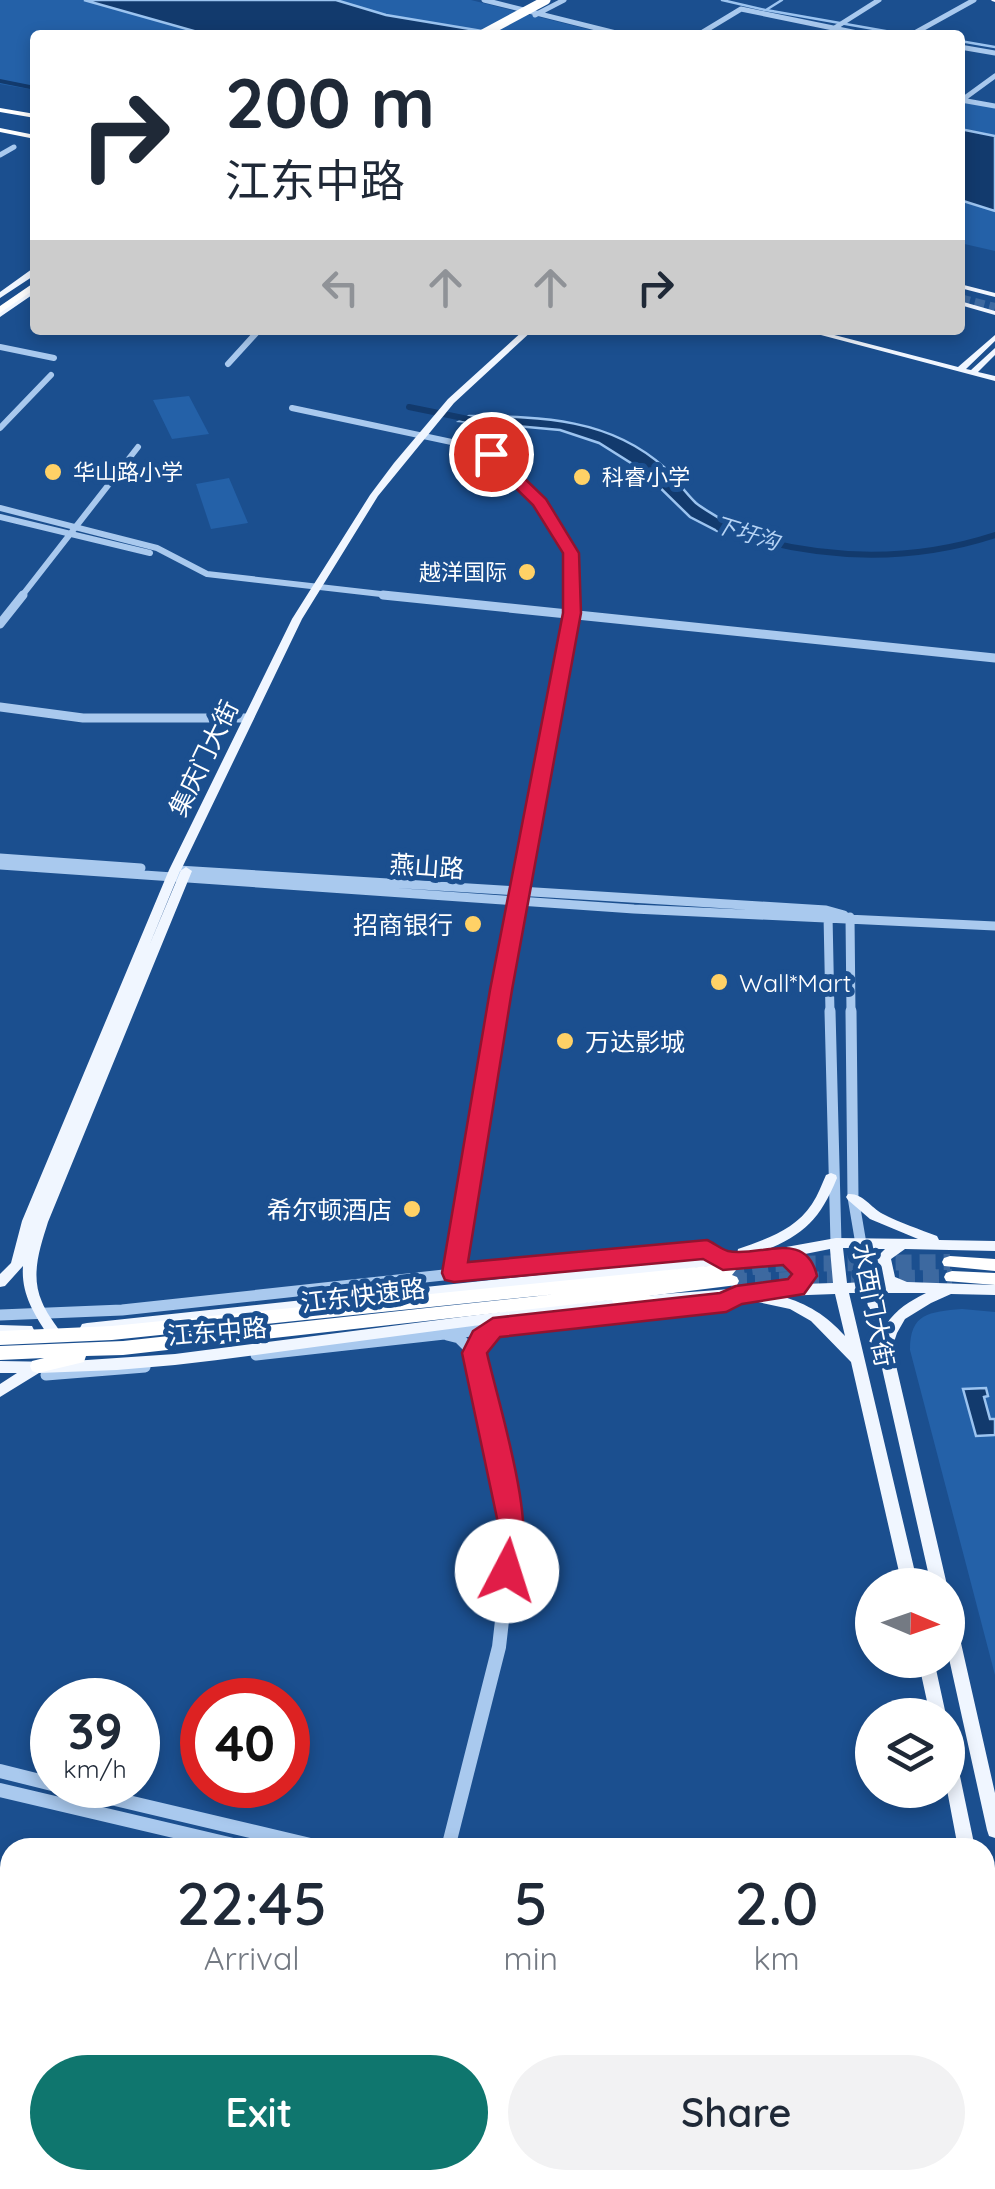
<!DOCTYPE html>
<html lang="en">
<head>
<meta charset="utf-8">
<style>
  :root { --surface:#fff; --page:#f2f2f3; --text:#1f2937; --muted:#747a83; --accent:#0f766e }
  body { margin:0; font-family:Quicksand,"Noto Sans SC",sans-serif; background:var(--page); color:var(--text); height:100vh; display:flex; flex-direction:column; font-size:38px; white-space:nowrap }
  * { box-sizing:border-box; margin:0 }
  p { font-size:32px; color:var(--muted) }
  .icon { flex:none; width:55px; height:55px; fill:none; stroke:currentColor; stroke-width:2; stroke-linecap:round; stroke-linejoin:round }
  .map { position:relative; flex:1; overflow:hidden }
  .side { position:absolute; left:0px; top:1838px; width:995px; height:352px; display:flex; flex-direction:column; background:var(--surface); border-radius:30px 30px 0 0; box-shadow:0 5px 15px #0003 }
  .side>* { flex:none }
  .guide { position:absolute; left:30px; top:30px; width:935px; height:305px; border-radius:10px; box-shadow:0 5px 15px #0003; background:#fff; color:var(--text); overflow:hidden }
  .needle { width:65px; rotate:92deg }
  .controls { position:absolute; left:855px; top:1568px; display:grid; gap:20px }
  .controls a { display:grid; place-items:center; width:110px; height:110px; border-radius:50%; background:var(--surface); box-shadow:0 5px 15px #0003; font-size:50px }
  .speed { position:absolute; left:30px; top:1678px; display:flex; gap:20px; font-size:50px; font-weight:700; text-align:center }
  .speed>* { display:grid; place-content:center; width:130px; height:130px; border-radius:50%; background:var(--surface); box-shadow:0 5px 15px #0003; line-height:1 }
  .speed small { font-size:25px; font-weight:400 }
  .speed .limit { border:15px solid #d22; background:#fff; color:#111 }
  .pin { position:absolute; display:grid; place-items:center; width:85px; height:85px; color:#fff; margin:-42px; border:5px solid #fff; border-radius:50%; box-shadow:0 2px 10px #0007 }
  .me { position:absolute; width:110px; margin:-55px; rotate:5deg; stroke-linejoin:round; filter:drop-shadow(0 0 8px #0008) }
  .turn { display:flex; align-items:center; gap:35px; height:210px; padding:0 30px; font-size:45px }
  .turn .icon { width:130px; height:130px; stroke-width:2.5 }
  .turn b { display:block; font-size:70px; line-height:85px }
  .lanes { display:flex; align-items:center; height:95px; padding:0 30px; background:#0003; justify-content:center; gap:50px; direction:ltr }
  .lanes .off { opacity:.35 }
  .eta { display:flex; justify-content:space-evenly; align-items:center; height:170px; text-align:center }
  .eta b { font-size:60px; font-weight:600; line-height:70px }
  .cta { display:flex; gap:20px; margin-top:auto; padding:20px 30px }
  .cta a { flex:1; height:115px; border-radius:60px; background:var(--accent); color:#fff; font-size:40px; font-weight:600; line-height:115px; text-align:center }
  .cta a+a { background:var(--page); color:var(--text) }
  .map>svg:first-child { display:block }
  .green { fill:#2461a8 }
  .water { fill:#123a6d; stroke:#9cc4f0; stroke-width:2.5 }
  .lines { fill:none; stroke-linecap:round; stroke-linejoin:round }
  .stream { stroke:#9cc4f0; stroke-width:2.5 }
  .canal { stroke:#123a6d; stroke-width:6 }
  .river { fill:#123a6d; fill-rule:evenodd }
  .highway-tunnel-far1 { stroke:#3d69a0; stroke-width:10; stroke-dasharray:10 5; stroke-linecap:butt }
  .highway-tunnel { stroke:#3d69a0; stroke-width:16; stroke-dasharray:16 8; stroke-linecap:butt }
  .minor-far4 { stroke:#a9c9ee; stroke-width:5 }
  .minor-far3 { stroke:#a9c9ee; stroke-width:6 }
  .minor-far2 { stroke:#a9c9ee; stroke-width:9 }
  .minor-far1 { stroke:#a9c9ee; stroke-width:11 }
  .minor { stroke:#a9c9ee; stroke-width:14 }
  .major { fill:#f0f6ff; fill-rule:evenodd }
  .highway { fill:#fff; fill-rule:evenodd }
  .highway-bridge { stroke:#fff; stroke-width:9 }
  .route { fill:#e11d48; stroke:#92132f; stroke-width:2.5 }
  .poi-dot { fill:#ffd166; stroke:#1b4f8f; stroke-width:4 }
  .labels { text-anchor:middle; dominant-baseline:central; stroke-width:10; stroke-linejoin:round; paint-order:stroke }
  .far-poi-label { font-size:22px; fill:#fff; stroke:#1b4f8f; text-anchor:start }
  .far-water-label { font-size:22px; font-style:italic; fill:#b5d3f5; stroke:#1b4f8f }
  .street-label { font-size:25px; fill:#fff; stroke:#1b4f8f }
  .poi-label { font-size:25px; fill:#fff; stroke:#1b4f8f; text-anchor:end }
</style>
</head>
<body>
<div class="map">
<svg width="995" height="2189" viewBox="0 0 995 2189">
  <rect width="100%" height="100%" fill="#1b4f8f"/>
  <path class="green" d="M0 0H84L208 35H35V90L0 84Z
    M336 0H471L611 35H506L386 15Z
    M960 101 995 108V136L960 129Z
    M960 196 995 204V251L960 243Z
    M189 396 209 434 172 439 153 400Z
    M229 478 248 523 211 529 196 484Z
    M962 1309 995 1312V1675L910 1350C910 1313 929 1312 962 1309Z"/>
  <path class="water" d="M84 0H336L386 15 506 35H208Z
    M960 129 995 136V211L960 200Z
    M469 416C539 417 609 417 665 468 676 478 684 492 696 503 707 512 722 518 734 529L725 535 690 517 642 470 599 443 560 430 460 421Z
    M986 1388 988 1396 984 1397 990 1419H995V1435L976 1436 963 1389Z"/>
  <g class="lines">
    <path class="stream" d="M722 0 765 10
      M782 0 766 10 908 35
      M960 41 995 47"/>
    <path class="canal" d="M409 407 473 420
      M719 528C810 559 903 565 995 535"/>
    <path class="river" d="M0 79 35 86V90L0 83Z"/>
    <path class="highway-tunnel-far1" d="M960 299 995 308"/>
    <path class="highway-tunnel" d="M728 1270 775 1264 950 1262
      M731 1281 952 1277"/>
    <path class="minor-far4" d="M484 0 624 35
      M535 15 564 0
      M833 29 879 0
      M698 35 741 9 867 35
      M911 35 974 0
      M960 47 995 53
      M961 100 995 106
      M962 100 995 76
      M0 155 14 147"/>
    <path class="minor-far3" d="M0 347 54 358
      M228 364 259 330
      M292 408 475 447C532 477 575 531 572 597
      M0 428 51 375
      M0 508 157 548 207 574 407 597
      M0 517 150 553
      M21 597 138 447"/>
    <path class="minor-far2" d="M383 595 995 658
      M0 624 23 595
      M0 707 83 718H249
      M0 858 141 868
      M0 865 634 909 995 926
      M178 870 826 910 844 915
      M828 915 830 1013
      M850 917 851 1013
      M497 1013 572 613V595"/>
    <path class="minor-far1" d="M830 1011 836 1243
      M851 1011 853 1197 861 1244
      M454 1273 498 1011
      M0 1315 122 1310 637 1254 707 1249 723 1260
      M447 1335 459 1338 474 1353
      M474 1353 507 1484 512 1535
      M256 1355 725 1303 736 1295
      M46 1375 145 1367"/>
    <path class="minor" d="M0 1771 52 1784
      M56 1785 323 1848
      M0 1790 246 1848
      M448 1848 499 1647 512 1533
      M985 1992 995 1994
      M985 2023 995 2026
      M351 2189 354 2180"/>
    <path class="major" d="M991 0H995V2L992 1Z
      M32 269H35V275L0 298V292Z
      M960 284 995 293V297L960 288Z
      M32 287H35V293L0 317V311Z
      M960 301 995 311V315L960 305Z
      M524 330H533L454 403 378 496 302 619 181 870 149 946 180 871 186 867 192 871 48 1222C40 1248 30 1275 42 1302 46 1312 53 1321 59 1330L57 1334 52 1335 47 1334C33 1312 21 1293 23 1266L5 1286 0 1287V1274L11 1263 22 1221 169 870 292 619 370 495 394 463 448 399Z
      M802 330H815L958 367 995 335V341L966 369 971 370 995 348V355L978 372 995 376V381Z
      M831 1173 836 1175 837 1178C820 1219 805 1234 764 1251L836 1238 918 1239 870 1219 848 1200 846 1197 848 1194C863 1193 870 1207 883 1214 900 1223 919 1229 937 1236L939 1240 995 1241V1251L905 1249 891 1259 895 1277 907 1282 995 1285V1295L951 1294 931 1303 905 1319 897 1333 892 1348 947 1585H931L865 1293H849L918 1585H902L851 1362 811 1321 790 1309 758 1302 756 1298C562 1309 369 1342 175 1365L117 1370 39 1373 0 1397V1384L17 1373H0V1361L58 1362 175 1354 532 1308 664 1294 783 1285 797 1274 792 1263 779 1259 87 1333 82 1332 80 1328 82 1324 87 1323 737 1254 738 1249C766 1239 795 1230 812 1204 818 1195 822 1184 826 1175ZM843 1248H855L863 1282 847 1283ZM830 1249 833 1283 802 1284 811 1275 800 1255ZM869 1249H885L877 1257 883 1282H877ZM879 1293H926C910 1301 896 1309 886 1325ZM835 1294 845 1336C826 1315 808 1304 781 1296Z
      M0 1325 32 1326 34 1330 32 1334 0 1335Z
      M948 1614 954 1616 956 1621 995 1793V1838L989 1836 987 1830 948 1654Z
      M918 1660H934L946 1715H930Z
      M948 1749 954 1752 956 1757 975 1848H958L947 1790Z
      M985 1921 991 1924 995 1937V1991L989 1988 985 1976Z"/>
    <path class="highway" d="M0 108 35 114V118L0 112Z
      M0 128 35 135V139L0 132Z
      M35 282V289L0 313V306Z
      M950 1256 995 1259V1271L944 1266 942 1262 944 1258Z
      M728 1264 734 1266 736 1270 732 1275 737 1277 739 1281 737 1285 649 1296 658 1298 660 1303 658 1308C646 1311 626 1309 614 1306L612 1300 123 1355 86 1356 84 1362 38 1373 32 1371 30 1366 32 1361 44 1358 0 1360V1346L123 1341 557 1294 112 1340 0 1345V1331L112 1326Z
      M952 1271 995 1273V1285L946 1281 944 1277 946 1273Z"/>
    <path class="highway-bridge" d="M481 35 546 0"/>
  </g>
  <path class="route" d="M485 451H496L546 499 579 553 581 613 512 990 468 1262 707 1240C714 1243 721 1249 728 1251 759 1258 806 1228 817 1276L804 1294 742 1304 726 1312 500 1337 487 1353C499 1407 540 1531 517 1580L507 1583 497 1580 493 1571 498 1523 462 1353 473 1331 493 1318 720 1293 736 1286 788 1279 792 1274 783 1265 723 1270 703 1259 454 1282 445 1280 442 1273 490 990 563 613V553L533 505 485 458Z"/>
  <g class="poi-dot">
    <circle cx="53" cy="472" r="10"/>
    <circle cx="582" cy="477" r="10"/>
    <circle cx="527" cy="572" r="10"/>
    <circle cx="473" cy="924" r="10"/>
    <circle cx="719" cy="982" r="10"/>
    <circle cx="565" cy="1041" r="10"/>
    <circle cx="412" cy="1209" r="10"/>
  </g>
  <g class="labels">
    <g class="far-poi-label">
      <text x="73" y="472">华山路小学</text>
      <text x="602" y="477">科睿小学</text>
      <text x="507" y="572" text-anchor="end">越洋国际</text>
    </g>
    <g class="far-water-label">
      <text transform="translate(747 533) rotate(17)">下圩沟</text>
    </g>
    <g class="street-label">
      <text transform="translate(203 758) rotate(-64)">集庆门大街</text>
      <text transform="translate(427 866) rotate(4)">燕山路</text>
      <text transform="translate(363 1295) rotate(-7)">江东快速路</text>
      <text transform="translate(874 1305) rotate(79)">水西门大街</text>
      <text transform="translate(217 1331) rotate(-5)">江东中路</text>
    </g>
    <g class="poi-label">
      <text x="453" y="924">招商银行</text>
      <text x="739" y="982" text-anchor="start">Wall*Mart</text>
      <text x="585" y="1041" text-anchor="start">万达影城</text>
      <text x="392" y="1209">希尔顿酒店</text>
    </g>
  </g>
</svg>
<div class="controls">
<a><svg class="needle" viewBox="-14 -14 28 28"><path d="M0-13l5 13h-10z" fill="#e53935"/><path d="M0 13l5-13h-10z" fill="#747a83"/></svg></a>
<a><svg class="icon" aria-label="layers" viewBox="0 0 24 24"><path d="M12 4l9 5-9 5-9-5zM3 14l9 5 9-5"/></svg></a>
</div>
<div class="speed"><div>39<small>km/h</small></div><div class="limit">40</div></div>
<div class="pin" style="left:491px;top:454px;background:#d93025"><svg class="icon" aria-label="arrive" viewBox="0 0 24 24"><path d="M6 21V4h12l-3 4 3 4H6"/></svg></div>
<svg class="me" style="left:507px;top:1571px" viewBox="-20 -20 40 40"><circle r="19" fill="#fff"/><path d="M0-13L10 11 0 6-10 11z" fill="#e11d48"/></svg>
<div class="guide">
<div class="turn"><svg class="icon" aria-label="right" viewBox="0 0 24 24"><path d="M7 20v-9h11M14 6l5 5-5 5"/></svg><div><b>200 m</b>江东中路</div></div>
<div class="lanes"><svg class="icon off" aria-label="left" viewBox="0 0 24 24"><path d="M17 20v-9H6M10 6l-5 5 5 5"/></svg><svg class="icon off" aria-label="ahead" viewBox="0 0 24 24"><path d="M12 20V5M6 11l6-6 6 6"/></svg><svg class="icon off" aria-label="ahead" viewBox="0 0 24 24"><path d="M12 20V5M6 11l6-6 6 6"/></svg><svg class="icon" aria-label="right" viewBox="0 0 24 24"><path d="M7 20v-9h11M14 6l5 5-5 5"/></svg></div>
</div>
<section class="side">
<div class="eta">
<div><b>22:45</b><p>Arrival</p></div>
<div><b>5</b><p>min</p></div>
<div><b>2.0</b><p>km</p></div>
</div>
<div class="cta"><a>Exit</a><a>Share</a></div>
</section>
</div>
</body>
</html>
